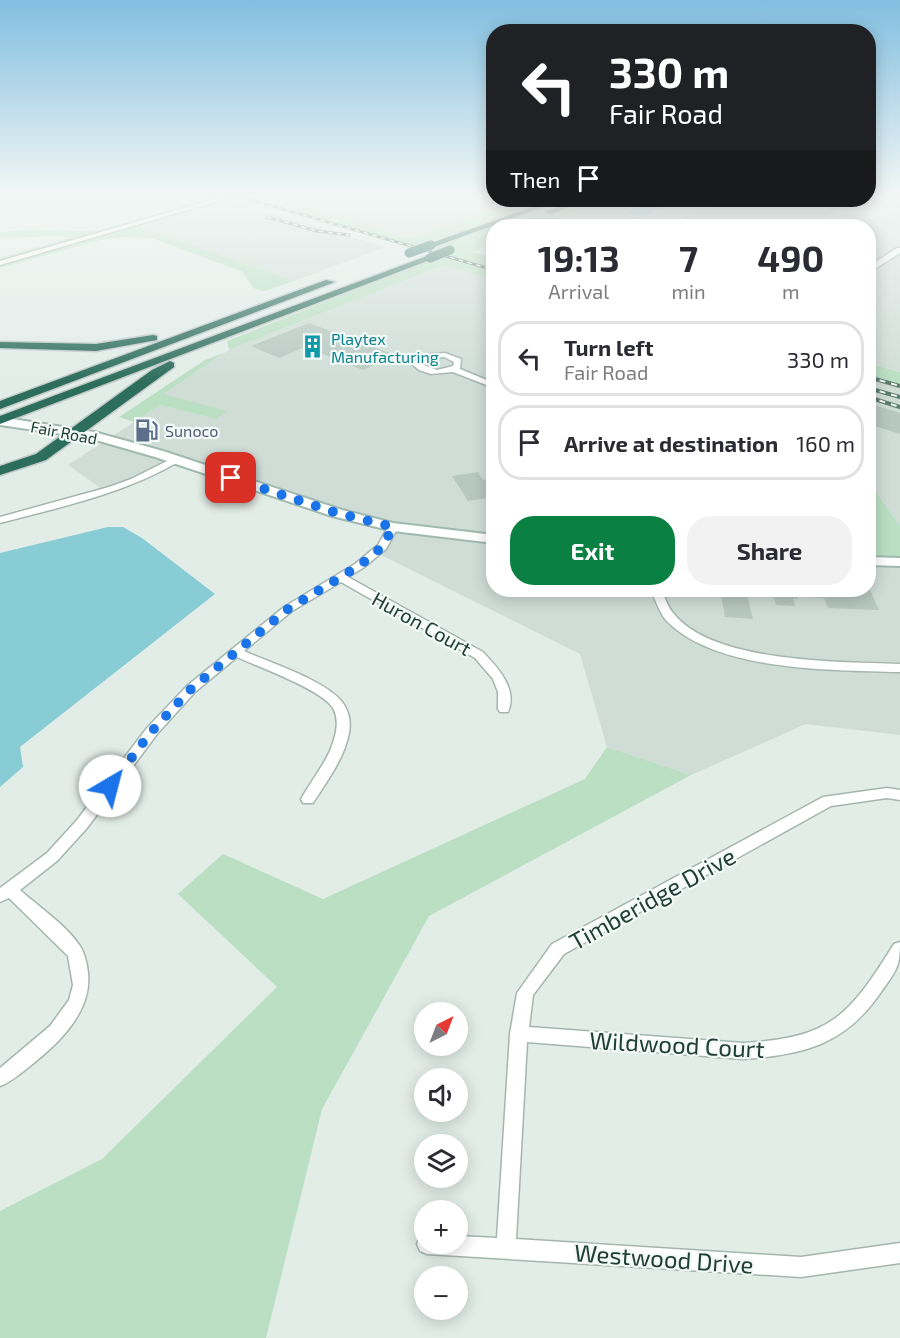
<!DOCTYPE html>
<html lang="en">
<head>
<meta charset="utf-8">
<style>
  :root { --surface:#fff; --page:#f2f2f3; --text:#2b2b33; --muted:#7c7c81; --line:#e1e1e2; --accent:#0b8043 }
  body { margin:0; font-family:"Exo 2",sans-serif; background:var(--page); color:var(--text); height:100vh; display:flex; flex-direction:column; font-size:22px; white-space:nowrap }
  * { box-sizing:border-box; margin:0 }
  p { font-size:20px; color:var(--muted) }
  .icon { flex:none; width:33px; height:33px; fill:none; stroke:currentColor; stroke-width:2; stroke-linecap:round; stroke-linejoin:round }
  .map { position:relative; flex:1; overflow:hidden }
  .panel { position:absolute; left:486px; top:219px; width:390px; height:378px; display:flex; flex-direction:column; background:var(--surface); border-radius:24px; box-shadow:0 3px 15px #0003 }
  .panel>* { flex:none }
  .banner { position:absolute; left:486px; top:24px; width:390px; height:183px; border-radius:24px; box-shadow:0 3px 15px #0003; background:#202124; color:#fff; overflow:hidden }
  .needle { width:39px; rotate:42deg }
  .fabs { position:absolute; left:414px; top:1002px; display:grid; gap:12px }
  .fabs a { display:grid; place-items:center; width:54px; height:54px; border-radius:50%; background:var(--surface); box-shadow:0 3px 15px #0003; font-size:30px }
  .pin { position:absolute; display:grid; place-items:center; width:51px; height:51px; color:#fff; margin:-26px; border-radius:12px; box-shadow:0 3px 9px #0006 }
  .me { position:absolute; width:66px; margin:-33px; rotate:37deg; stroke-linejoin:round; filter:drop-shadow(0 0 4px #0008) }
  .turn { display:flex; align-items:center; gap:21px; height:126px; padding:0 24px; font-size:27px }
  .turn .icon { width:78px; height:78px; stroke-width:2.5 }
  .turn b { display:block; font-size:42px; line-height:51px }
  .then { display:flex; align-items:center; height:57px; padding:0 24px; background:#0003; gap:12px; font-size:22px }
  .eta { display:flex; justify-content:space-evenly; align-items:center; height:102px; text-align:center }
  .eta b { font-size:36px; font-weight:700; line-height:42px }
  .button { display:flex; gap:12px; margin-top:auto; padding:12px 24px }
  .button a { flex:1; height:69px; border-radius:24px; background:var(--accent); color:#fff; font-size:24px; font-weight:700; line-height:69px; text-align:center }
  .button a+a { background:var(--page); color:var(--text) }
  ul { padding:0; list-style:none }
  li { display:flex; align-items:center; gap:18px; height:75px; margin:0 12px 9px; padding:0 12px; border:3px solid var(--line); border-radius:24px }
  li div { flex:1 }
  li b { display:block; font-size:22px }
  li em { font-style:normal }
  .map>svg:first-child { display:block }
  .built { fill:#d0ddd7 }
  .green { fill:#badfc2 }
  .water { fill:#88cdd5 }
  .building { fill:#b7c8c1 }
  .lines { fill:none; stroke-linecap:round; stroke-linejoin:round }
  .minor-casing { stroke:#a4b5af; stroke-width:3 }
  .tertiary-casing { stroke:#a4b5af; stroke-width:3 }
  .secondary-casing { stroke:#a0b9af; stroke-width:4 }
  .motorway-casing { stroke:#c1c9c7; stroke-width:3 }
  .minor { fill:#fff; fill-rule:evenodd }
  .tertiary { fill:#fff; fill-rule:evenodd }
  .secondary { fill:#fff; fill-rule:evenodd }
  .motorway { fill:#2c6d5c; fill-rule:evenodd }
  .rail-far1-casing { stroke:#5c7b71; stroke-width:3 }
  .rail-casing { stroke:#5c7b71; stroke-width:4 }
  .rail-far1 { stroke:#f3f9f6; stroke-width:1.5; stroke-dasharray:4.5; stroke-linecap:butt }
  .rail { stroke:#f3f9f6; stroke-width:2; stroke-dasharray:6; stroke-linecap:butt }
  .motorway-bridge-casing { stroke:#c1c9c7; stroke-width:10; stroke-linecap:butt }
  .motorway-bridge { stroke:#2c6d5c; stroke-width:9 }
  .route { stroke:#1a73e8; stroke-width:10; stroke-dasharray:0 18 }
  .labels { text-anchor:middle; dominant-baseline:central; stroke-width:4.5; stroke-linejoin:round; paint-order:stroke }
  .far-culture-label { font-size:16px; fill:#0d838f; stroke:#f3f9f6; text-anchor:start }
  .far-service-label { font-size:16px; fill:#4e5e75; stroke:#f3f9f6; text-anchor:start }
  .far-street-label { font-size:16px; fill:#213f36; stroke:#f3f9f6 }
  .street-label { font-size:20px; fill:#213f36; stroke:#f3f9f6 }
  .near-street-label { font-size:24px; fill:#213f36; stroke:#f3f9f6 }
</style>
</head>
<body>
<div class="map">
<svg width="900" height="1338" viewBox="0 0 900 1338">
  <rect width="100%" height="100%" fill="#e2ede8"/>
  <path class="built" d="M269 195H493L494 200H523L409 239Z
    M869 195H900V372L869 363 868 226H537L606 200H868Z
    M221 199 386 247 294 281 133 225Z
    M444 265 493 280 494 590H868L869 561 900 562V735L806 724 691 775 607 747 580 654 375 552 393 528 176 460 105 491 68 465 160 405 216 419 162 394 229 350Z
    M868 377 900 386V526L869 482Z"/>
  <path class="green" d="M207 195H236L134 225 294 281 264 291 253 288 243 272 152 238 123 237 100 240 0 268V258L70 238 60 236 0 238V233C33 226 68 234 102 230L215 198Z
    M255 195H269L409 239 523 200H606L537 226H494L493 243 473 252 493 258V280L444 265 229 350 227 341 444 255 293 211 298 206Z
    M224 353 163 394 227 411 216 419 160 405 134 422 119 417 205 360Z
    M868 363 900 372V386L869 377Z
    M869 482 900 526V562L869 561Z
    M607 747 691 775 429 916 322 1109 266 1338H0V1211L102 1159 277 987 178 894 223 854 323 899 585 779Z"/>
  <path class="water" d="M651 200H691C684 204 676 204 667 206 653 209 641 224 626 212Z
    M108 527H123L142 538 215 594 20 747 23 767 0 787V553Z"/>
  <path class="building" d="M725 200H844L836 204 845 205 810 225 799 223 791 226H663Z
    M309 323 395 355 363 370 305 347 279 358 251 346Z
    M868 403 900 413V434L868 424Z
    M478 472 483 480 494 478V497L468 501 452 476Z
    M720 590H746L753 619 725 617Z
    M767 590H795L797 594V590H870L879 610 828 608 824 598 797 596 798 599 793 598 795 606 776 605 774 597H769Z"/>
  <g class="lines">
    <defs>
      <path id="minor" d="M229 195H238L0 265V261Z
        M445 353 461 359 460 369 494 383V388L453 372 431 374 419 370 413 365 420 355ZM444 357 454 362 453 366 437 370 421 364 425 359Z
        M175 457 178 458V462C123 494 61 507 0 523V517L109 487 131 479Z
        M393 524 398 527 386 549 363 568 348 577 483 652C498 668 518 689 508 712H500L498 709V692L493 679 475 658 341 582 292 611 244 651C270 663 325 680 342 702 349 711 351 722 349 733 344 759 327 781 313 803H303L301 799C310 783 322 768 330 751 335 738 340 723 334 710 326 691 258 667 237 657L195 692 157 734 87 828 57 861 20 890C39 907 65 924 80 946 85 954 87 964 88 973 92 1012 59 1043 30 1066 21 1073 11 1082 0 1086V1068L50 1026 69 1000 73 985 68 956 9 898 0 902V888L47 853 77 820 147 728 187 686 284 607 355 564 378 545 389 525Z
        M651 590H661C665 597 668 608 674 614 713 663 841 662 900 664V672C834 670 713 672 665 619 659 611 655 599 651 590Z
        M887 788 900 790V800L887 798 831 806 564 954 533 995 529 1027 743 1043C831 1038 849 1016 894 944L900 942C900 968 896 971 881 992 846 1044 804 1055 743 1059L527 1042 516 1239 801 1257 900 1243V1263L801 1277 427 1254 420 1251 417 1244 420 1237 424 1235V1244H458V1236L497 1238 510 1034 517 993 552 944 823 797Z"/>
      <path id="tertiary" d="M897 248H900V253L868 273V267Z"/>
      <path id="secondary" d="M0 417 94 432 163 451 342 510 393 523 494 535V543L393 531 332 516 155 457 89 438 0 425Z
        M868 557 900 558V566L868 565Z"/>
      <path id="motorway" d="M552 200H562L434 247 426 245Z
        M576 200H586L552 214 545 212Z
        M427 256 435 258 0 424V416Z
        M326 280 335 282 0 409V401Z
        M153 335 157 336V340L96 351 0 348V342L96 344Z
        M170 361 174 363V367L46 460 0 475V466L36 454 152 370Z"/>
    </defs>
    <use href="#minor" class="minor-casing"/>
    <use href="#tertiary" class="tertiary-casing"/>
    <use href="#secondary" class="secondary-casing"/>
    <use href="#motorway" class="motorway-casing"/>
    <use href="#minor" class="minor"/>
    <use href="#tertiary" class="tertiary"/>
    <use href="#secondary" class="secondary"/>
    <use href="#motorway" class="motorway"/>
    <defs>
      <path id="rail-far1" d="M234 195 494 270
        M267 217 317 231 349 235"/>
      <path id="rail" d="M868 377 900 386
        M868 388 900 397
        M868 397 900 407"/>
    </defs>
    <use href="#rail-far1" class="rail-far1-casing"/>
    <use href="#rail" class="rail-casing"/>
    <use href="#rail-far1" class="rail-far1"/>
    <use href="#rail" class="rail"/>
    <defs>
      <path id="motorway-bridge" d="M409 253 431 245
        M430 258 450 250"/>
    </defs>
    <use href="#motorway-bridge" class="motorway-bridge-casing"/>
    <use href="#motorway-bridge" class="motorway-bridge"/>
  </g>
  <linearGradient id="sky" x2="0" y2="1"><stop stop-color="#81bee0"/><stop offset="0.51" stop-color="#f2f7f5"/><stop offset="1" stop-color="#f2f7f5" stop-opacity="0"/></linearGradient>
  <rect width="900" height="383" fill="url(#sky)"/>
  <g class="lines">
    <path class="route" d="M110 786 152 731 191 689 288 609 359 566 382 547 393 527 337 513 231 478"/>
  </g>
  <defs>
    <symbol id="building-bare" viewBox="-9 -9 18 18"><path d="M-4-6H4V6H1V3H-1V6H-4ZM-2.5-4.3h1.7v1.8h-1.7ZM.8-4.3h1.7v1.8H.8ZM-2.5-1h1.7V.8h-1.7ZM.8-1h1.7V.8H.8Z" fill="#0f9aa8" stroke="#f3f9f6" stroke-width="2.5" paint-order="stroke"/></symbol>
    <symbol id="fuel-bare" viewBox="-9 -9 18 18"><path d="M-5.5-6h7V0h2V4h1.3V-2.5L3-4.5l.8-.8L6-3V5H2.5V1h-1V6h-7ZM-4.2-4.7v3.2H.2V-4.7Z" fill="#5c6f8a" stroke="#f3f9f6" stroke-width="2.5" paint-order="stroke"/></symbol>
  </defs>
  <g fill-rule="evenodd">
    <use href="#building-bare" x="296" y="330" width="33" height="33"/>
    <use href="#fuel-bare" x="130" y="414" width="33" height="33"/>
  </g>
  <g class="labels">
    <g class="far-culture-label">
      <text x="331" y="338">Playtex<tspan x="331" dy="18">Manufacturing</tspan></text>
    </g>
    <g class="far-service-label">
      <text x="165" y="430">Sunoco</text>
    </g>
    <g class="far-street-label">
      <text transform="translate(64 432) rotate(11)">Fair Road</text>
    </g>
    <g class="street-label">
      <text transform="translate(422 623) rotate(29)">Huron Court</text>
    </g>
    <g class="near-street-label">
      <text transform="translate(652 898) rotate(-29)">Timberidge Drive</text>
      <text transform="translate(677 1044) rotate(3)">Wildwood Court</text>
      <text transform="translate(664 1258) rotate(4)">Westwood Drive</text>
    </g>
  </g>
</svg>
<div class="fabs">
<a><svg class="needle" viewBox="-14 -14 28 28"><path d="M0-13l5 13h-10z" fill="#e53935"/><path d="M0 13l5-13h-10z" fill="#7c7c81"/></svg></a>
<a><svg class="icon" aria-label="sound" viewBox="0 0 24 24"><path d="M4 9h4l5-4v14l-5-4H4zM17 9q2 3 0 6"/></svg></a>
<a><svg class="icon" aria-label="layers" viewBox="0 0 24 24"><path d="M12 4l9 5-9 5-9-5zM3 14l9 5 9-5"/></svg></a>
<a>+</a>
<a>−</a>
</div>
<div class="pin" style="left:231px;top:478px;background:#d93025"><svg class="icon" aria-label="arrive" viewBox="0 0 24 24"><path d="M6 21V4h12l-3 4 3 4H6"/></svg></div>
<svg class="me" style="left:110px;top:786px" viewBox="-20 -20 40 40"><circle r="19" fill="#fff"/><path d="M0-13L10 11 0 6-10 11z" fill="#1a73e8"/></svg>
<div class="banner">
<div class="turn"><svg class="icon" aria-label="left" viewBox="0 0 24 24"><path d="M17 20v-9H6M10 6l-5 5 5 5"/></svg><div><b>330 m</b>Fair Road</div></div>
<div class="then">Then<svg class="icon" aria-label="arrive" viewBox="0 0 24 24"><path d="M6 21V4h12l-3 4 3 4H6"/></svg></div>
</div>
<section class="panel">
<div class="eta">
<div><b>19:13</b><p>Arrival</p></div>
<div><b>7</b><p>min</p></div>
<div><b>490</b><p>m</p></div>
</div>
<ul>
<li><svg class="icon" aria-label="left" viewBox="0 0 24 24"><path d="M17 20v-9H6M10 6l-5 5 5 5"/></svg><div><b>Turn left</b><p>Fair Road</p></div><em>330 m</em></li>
<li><svg class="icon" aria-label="arrive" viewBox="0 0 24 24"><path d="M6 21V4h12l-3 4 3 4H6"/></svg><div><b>Arrive at destination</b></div><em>160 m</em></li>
</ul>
<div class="button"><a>Exit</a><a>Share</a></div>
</section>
</div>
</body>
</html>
